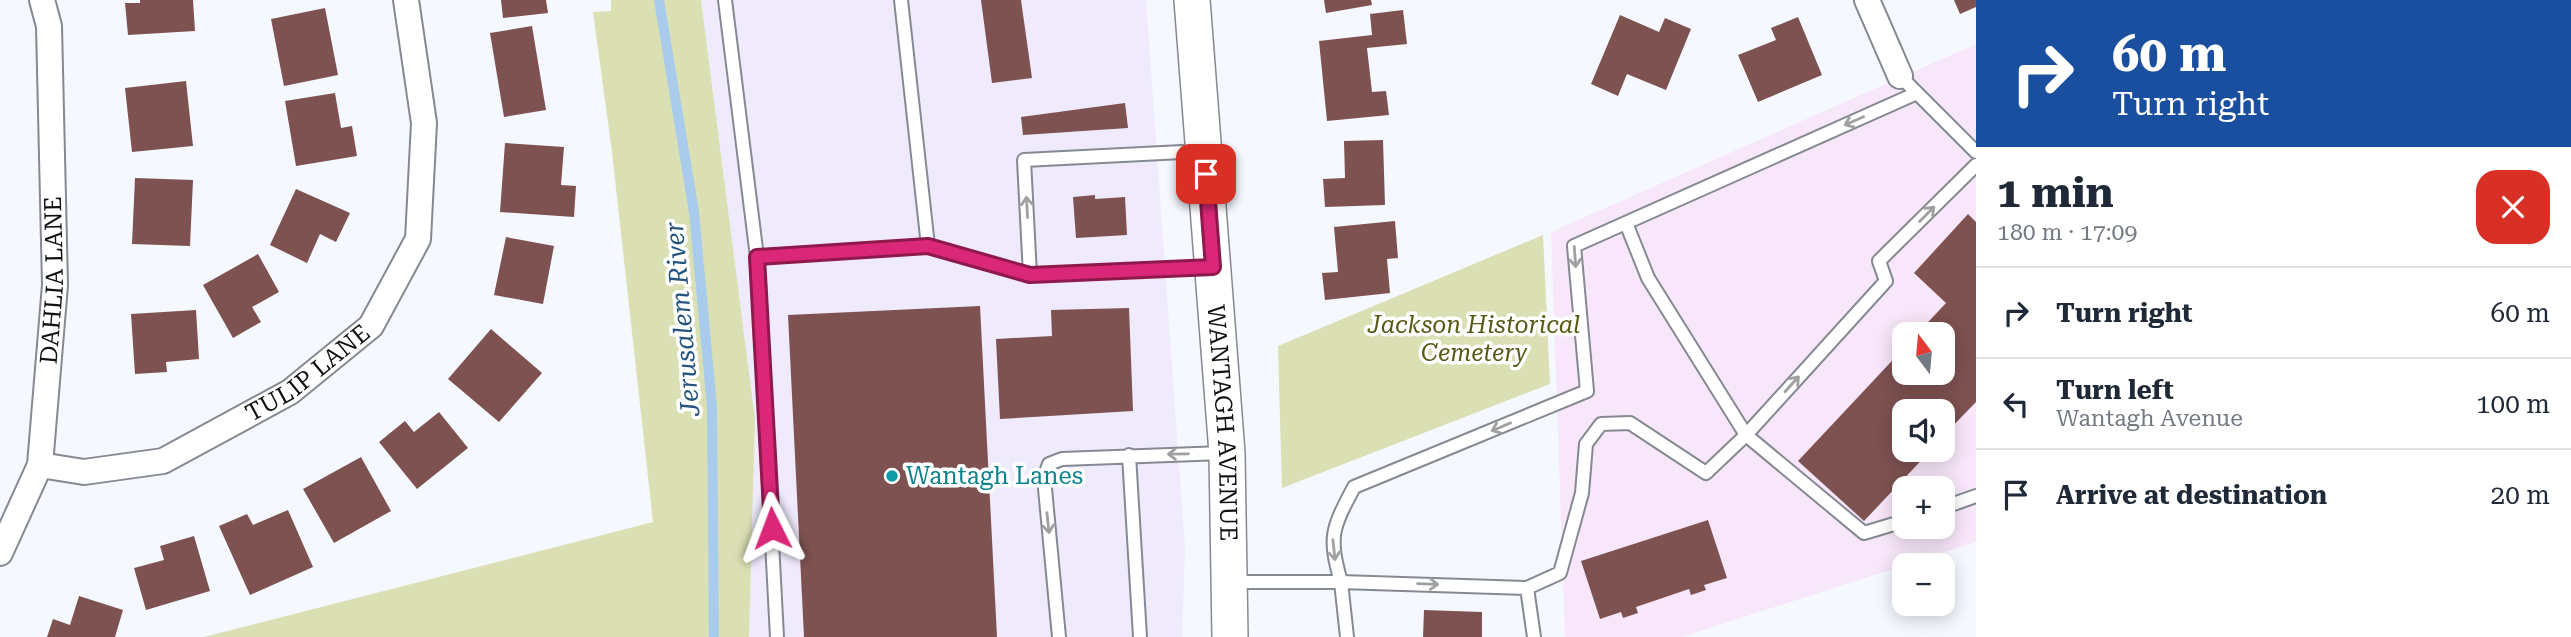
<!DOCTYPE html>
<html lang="en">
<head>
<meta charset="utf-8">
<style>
  :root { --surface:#fff; --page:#f2f2f3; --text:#1f2937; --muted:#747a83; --line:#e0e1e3 }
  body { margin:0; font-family:"Roboto Serif",serif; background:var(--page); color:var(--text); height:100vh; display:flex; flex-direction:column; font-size:26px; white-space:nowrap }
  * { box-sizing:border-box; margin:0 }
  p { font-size:23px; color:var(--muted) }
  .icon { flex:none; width:38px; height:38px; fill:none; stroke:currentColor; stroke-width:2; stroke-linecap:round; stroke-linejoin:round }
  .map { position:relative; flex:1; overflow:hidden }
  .details { display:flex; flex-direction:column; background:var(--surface); width:595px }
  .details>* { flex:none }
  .guide { background:#1a4fa0; color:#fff; overflow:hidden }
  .needle { width:46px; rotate:344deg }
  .fabs { position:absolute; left:1892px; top:322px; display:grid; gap:14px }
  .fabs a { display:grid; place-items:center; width:63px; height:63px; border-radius:14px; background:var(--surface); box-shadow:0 4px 18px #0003; font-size:35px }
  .pin { position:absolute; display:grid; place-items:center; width:60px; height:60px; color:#fff; margin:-30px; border-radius:14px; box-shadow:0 4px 10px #0006 }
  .me { position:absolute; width:77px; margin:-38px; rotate:357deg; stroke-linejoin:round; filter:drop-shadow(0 0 5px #0008) }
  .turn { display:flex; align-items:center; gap:24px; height:147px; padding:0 21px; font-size:32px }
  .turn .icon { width:91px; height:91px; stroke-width:2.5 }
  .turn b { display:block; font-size:49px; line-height:60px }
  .round { display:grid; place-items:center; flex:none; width:74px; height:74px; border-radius:21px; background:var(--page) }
  .summary { display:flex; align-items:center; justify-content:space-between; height:119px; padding:0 21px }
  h1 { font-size:42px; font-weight:700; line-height:52px }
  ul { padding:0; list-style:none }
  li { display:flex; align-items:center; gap:21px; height:91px; padding:0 21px; border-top:2px solid var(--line) }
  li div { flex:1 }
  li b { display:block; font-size:26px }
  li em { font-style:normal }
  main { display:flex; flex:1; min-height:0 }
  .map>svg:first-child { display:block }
  .commercial { fill:#efeafc }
  .education { fill:#f8e7fa; fill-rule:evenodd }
  .green { fill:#dbdfb4 }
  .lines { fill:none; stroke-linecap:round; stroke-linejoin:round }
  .stream { stroke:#aaccec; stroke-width:10 }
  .building { fill:#7d5251 }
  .lane-casing { stroke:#858992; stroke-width:16 }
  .street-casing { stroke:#858992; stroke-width:28 }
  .secondary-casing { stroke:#858992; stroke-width:38 }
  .lane { stroke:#fff; stroke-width:12 }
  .street { stroke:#fff; stroke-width:24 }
  .secondary { stroke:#fff; stroke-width:35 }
  .oneway { stroke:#9fa0a1 }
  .route-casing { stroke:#8e194d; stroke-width:18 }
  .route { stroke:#db2777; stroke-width:12 }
  .culture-dot { fill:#0f9aa8; stroke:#fff; stroke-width:2.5 }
  .labels { text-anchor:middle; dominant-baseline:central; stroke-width:7; stroke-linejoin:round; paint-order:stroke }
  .street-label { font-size:24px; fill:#0f1114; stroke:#fff }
  .park-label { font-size:24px; font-style:italic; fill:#575915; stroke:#fff }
  .culture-label { font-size:24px; fill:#0d838f; stroke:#fff; text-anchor:start }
  .water-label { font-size:26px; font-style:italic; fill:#24547f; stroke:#fff }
</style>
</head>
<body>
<main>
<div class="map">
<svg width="1976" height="637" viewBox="0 0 1976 637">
  <rect width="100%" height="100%" fill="#f5f8fe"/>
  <path class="commercial" d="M701 0H1146L1185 549 1182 637H749L755 419Z"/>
  <path class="education" d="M1976 44V542L1682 637H1565L1551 232ZM1904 334H1942V373H1904ZM1904 411H1942V450H1904ZM1904 488H1942V527H1904Z"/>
  <path class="green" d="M611 0H701L755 419 749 637H204L653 522 612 152 593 12 611 11Z
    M1543 235 1550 384 1282 488 1278 346Z"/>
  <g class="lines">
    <path class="stream" d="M659 0 694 212 712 407 714 637"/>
  </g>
  <path class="building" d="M140 0H193L195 31 128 35 125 3H140Z
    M501 0H546L548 13 503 18Z
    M981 0H1021L1032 78 992 83Z
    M1324 0H1371L1372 5 1326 13Z
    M1954 0H1976V7L1960 14Z
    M325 8 338 75 284 86 271 19Z
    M1403 10 1407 44 1367 48 1372 92 1386 91 1389 115 1327 121 1319 41 1372 35 1370 14Z
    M1620 15 1659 32 1665 18 1691 29 1666 90 1627 74 1618 96 1591 84Z
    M1798 17 1822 75 1758 102 1738 55 1776 40 1771 28Z
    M532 26 546 110 504 117 490 33Z
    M186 81 193 146 132 152 125 88Z
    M335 93 341 128 352 126 357 156 296 166 285 101Z
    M1125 103 1128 128 1023 135 1021 117Z
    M1383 140 1385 205 1325 207 1323 179 1345 178 1344 141Z
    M505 143 564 147 561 185 576 186 574 217 500 212Z
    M135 178 193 180 190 246 132 244Z
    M296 189 350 213 336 242 320 234 307 263 270 245Z
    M1095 195V199L1125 197 1127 235 1076 238 1073 197Z
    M1968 214 1976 222V402L1942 437V411H1904V450H1931L1864 521 1798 461 1904 348V373H1942V334H1917L1946 303 1914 273Z
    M1395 221 1398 258 1387 259 1390 293 1325 300 1322 273 1338 272 1334 227Z
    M506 237 554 246 543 304 494 295Z
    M258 254 279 292 252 307 261 322 233 338 203 285Z
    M980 306 997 637H804L788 315Z
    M1129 308 1133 411 1000 419 996 339 1052 336 1051 310Z
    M196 310 199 359 166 362 167 372 135 374 131 314Z
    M491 329 542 373 499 422 448 379Z
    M439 412 468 448 417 489 379 442 405 421 414 432Z
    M361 457 391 511 334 543 303 489Z
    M288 510 313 567 250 595 219 526 247 514 253 525Z
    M1708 520 1727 578 1704 585 1706 590 1691 595 1689 589 1636 607 1638 613 1623 618 1621 612 1600 619 1581 561Z
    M194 536 210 591 146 610 134 568 164 560 160 546Z
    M79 596 123 610 115 637H47L53 619 70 625Z
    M1424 610 1482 612V637H1423Z"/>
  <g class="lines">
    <defs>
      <path id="lane" d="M725 0 757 257 777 637
        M1900 76 1976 152
        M1626 223 1648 278 1746 435 1864 533 1904 521
        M928 246 1030 275 1211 267
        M757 257 928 246 901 0
        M1030 275 1024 160 1202 151
        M1129 455 1140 637
        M1942 508 1976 496
        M1233 582H1341C1328 536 1332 529 1354 487L1587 391 1574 246 1917 93
        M1527 588 1560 573 1582 493 1586 444 1601 424 1630 423 1706 473 1746 435 1886 281 1879 261 1976 165
        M1059 637 1044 478 1049 464 1062 459 1223 453
        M1347 637 1341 582 1527 588 1534 637"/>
      <g id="street">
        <path d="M1867 0 1900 76"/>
        <path id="s1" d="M40 465 84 472 163 461 290 392 371 326 418 239 424 123 406 0"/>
        <path id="s2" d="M0 553 40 465 55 285 49 26 42 0"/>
      </g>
      <g id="secondary">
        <path id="s3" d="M1192 0 1227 453 1230 637"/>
      </g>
    </defs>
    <use href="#lane" class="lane-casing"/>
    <use href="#street" class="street-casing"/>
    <use href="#secondary" class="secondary-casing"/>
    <use href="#lane" class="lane"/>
    <use href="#street" class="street"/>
    <use href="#secondary" class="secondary"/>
  </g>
  <defs><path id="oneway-shaft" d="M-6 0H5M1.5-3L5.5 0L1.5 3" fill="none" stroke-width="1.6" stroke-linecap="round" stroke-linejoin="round" transform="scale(1.75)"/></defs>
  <g class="oneway">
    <use href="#oneway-shaft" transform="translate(1854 121) rotate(156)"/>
    <use href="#oneway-shaft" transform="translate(1027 207) rotate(-93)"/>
    <use href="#oneway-shaft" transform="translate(1927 214) rotate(-45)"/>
    <use href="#oneway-shaft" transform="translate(1575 257) rotate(86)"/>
    <use href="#oneway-shaft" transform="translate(1792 384) rotate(-48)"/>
    <use href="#oneway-shaft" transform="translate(1501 427) rotate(157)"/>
    <use href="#oneway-shaft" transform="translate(1178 454) rotate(179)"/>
    <use href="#oneway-shaft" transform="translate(1048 523) rotate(84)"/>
    <use href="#oneway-shaft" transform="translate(1334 550) rotate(84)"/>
    <use href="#oneway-shaft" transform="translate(1428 584) rotate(2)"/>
  </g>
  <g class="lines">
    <defs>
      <path id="route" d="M772 528 757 257 928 246 1030 275 1213 267 1206 174"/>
    </defs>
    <use href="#route" class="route-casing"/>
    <use href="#route" class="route"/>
  </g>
  <circle class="culture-dot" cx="892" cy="476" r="7"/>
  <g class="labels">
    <g class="street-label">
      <text stroke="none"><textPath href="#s2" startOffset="282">DAHLIA LANE</textPath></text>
      <text stroke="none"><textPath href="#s1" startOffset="294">TULIP LANE</textPath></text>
      <text stroke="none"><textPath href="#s3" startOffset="424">WANTAGH AVENUE</textPath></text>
    </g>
    <g class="park-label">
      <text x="1474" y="325">Jackson Historical<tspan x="1474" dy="28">Cemetery</tspan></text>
    </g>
    <g class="culture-label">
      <text x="906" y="476">Wantagh Lanes</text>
    </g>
    <g class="water-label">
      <text transform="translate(682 319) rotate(-95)">Jerusalem River</text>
    </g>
  </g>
</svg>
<div class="fabs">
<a><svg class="needle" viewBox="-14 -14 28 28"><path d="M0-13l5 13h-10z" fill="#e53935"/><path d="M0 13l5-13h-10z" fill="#747a83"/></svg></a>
<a><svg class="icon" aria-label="sound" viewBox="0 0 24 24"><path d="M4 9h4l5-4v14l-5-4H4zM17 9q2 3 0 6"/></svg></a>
<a>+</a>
<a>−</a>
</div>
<div class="pin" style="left:1206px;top:174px;background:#d93025"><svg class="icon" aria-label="arrive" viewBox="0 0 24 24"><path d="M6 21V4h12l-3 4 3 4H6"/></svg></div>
<svg class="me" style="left:772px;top:528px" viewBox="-20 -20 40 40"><path d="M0-17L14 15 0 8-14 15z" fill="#db2777" stroke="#fff" stroke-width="4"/></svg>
</div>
<section class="details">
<div class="guide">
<div class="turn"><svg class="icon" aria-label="right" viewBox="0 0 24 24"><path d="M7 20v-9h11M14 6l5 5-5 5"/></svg><div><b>60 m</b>Turn right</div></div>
</div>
<div class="summary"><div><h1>1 min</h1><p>180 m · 17:09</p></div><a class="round" style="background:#d93025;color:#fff"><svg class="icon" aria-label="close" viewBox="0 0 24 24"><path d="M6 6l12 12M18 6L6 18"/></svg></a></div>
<ul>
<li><svg class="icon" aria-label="right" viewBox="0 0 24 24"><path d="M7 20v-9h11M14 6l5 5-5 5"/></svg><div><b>Turn right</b></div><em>60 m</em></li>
<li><svg class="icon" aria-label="left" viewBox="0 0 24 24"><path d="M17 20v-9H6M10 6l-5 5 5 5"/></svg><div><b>Turn left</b><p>Wantagh Avenue</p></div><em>100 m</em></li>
<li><svg class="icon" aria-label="arrive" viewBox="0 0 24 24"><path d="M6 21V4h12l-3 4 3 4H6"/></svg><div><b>Arrive at destination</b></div><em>20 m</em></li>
</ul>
</section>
</main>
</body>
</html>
